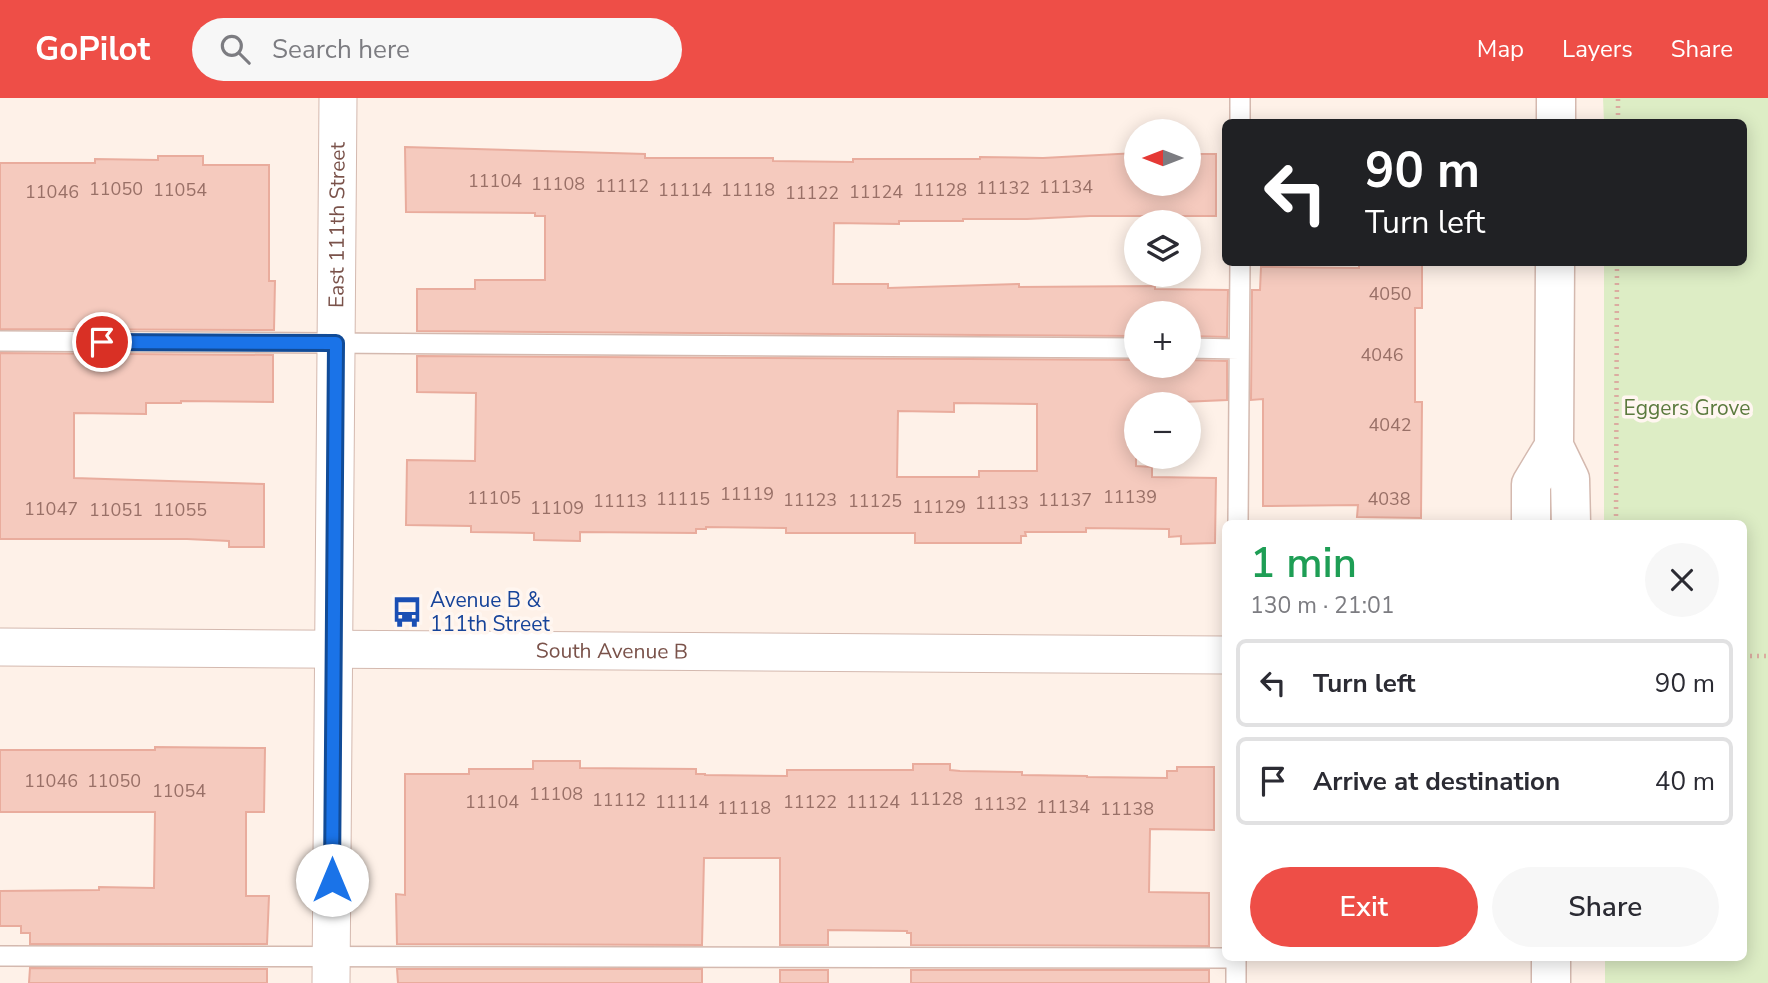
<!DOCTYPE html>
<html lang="en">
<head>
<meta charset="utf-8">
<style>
  :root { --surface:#fff; --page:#f7f7f7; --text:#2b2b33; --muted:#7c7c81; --line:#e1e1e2; --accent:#ee4e47 }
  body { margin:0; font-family:"Nunito Sans",sans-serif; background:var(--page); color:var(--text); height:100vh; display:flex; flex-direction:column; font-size:26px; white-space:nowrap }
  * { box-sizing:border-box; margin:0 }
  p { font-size:23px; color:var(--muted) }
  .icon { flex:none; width:38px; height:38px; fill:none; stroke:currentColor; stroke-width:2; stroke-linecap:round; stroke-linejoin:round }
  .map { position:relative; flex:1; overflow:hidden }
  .sheet { position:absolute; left:1222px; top:422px; width:525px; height:441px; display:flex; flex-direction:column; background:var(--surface); border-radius:10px; box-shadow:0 4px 18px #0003 }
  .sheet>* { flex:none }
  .banner { position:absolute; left:1222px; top:21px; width:525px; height:147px; border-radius:10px; box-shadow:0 4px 18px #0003; background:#202124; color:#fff; overflow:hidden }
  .needle { width:46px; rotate:270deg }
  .controls { position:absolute; left:1124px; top:21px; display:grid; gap:14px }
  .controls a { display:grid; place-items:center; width:77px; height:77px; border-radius:50%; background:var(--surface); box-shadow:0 4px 18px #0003; font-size:35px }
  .pin { position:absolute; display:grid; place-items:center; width:60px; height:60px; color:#fff; margin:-30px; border:4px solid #fff; border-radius:50%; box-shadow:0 2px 7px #0007 }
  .me { position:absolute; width:77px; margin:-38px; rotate:0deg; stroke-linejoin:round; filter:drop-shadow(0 0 5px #0008) }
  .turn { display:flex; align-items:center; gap:24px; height:147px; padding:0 28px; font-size:32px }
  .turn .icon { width:91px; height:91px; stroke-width:2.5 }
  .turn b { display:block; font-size:49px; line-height:60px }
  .round { display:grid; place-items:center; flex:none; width:74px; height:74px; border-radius:37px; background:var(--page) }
  .head { display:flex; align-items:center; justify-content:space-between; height:119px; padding:0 28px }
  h1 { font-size:42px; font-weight:600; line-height:52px; color:#1e9e55 }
  .cta { display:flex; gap:14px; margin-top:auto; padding:14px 28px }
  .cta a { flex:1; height:80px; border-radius:42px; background:var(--accent); color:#fff; font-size:28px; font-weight:600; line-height:80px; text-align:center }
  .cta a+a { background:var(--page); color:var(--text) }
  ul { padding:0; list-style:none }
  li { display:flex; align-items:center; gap:21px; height:88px; margin:0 14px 10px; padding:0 14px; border:4px solid var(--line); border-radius:10px }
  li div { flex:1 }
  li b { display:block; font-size:26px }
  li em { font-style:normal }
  header { display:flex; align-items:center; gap:42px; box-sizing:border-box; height:98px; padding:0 35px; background:var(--accent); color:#fff }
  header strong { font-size:33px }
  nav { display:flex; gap:38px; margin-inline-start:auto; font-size:24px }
  .search { width:490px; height:63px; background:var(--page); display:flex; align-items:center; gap:18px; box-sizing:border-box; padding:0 24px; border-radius:38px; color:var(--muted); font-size:26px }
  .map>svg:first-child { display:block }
  .green { fill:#ddedc5 }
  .building { fill:#f5cabe; stroke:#e9ac9d; stroke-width:2; fill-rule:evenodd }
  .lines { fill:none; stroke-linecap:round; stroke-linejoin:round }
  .service-casing { stroke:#d4b9af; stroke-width:22 }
  .minor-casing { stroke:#d4b9af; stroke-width:39 }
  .tertiary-casing { stroke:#d4b9af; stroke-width:41 }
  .path { stroke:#dbaca0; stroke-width:4.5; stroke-dasharray:2 5; stroke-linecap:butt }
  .service { stroke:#fff; stroke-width:19 }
  .minor { stroke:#fff; stroke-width:37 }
  .tertiary { stroke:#fff; stroke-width:38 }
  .route-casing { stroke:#114b97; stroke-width:18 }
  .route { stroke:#1a73e8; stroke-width:12 }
  .labels { text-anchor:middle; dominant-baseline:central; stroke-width:7; stroke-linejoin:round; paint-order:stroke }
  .number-label { font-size:18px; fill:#997067 }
  .street-label { font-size:21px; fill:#7a524a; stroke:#fff6f0 }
  .park-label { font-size:21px; fill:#5b7a3e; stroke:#fff6f0 }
  .transit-label { font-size:21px; fill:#164399; stroke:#fff6f0; text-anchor:start }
</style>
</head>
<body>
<header>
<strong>GoPilot</strong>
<div class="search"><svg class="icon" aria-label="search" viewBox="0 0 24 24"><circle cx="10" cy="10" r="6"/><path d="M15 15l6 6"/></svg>Search here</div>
<nav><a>Map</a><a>Layers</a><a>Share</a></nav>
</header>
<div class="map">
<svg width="1768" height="885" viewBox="0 0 1768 885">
  <rect width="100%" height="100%" fill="#fef1e8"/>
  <path class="green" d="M1603 0H1768V885H1605V859H1743V425H1604V165L1743 164V24H1604Z"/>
  <path class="building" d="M405 49 645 56V60H773V63L853 64V61H980V59L1043 60 1136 55V86H1188V56H1216V118H1090L1027 121H963V123H899V126L834 125 833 186H888V190L1019 186V189L1155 188V191L1228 192 1227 239 1188 238V215H1136V238L417 233V191H475V182H545V118H535V115L406 114Z
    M158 58H203V67H269V183H275L274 232 0 231V65H95V61L158 62Z
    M1359 164H1422V210H1415V304H1422L1421 420 1357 419 1358 407 1263 408V301L1251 302 1252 192H1260L1261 169 1359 170Z
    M0 255 273 257V304L181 303V305H146V316L74 315V380L264 386V449H229V443L187 441H0Z
    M417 258 1136 262V268H1188V262L1227 263V302L1136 306V368L1152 369V379L1216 380 1215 445 1181 446V438L1169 439V431L1086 430V434H1025L1026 438H1021V445H915V435H786V430L706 429V431H696V435L580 434V443L534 442V435L471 434V428L406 427 407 362 475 363 476 295 417 294ZM954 305 1037 306V373H979V379H897L898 313 954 314Z
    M155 649 265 650 264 714H246V798H269L267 846H30V835H21V828H0V793L99 792V789L154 790 155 714H0V652H155Z
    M533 663H580V670L696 671V676H705V677L787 678V672H913V666H950V672L960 673 1022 674V677L1087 678V679L1167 680V673H1177V669H1214V732L1150 731 1149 794 1209 795V848L911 847V835H907V833L828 832V847H780V760H704L702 847 397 846 396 796 405 797V676H469V671H533Z
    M30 870 267 871V885H29Z
    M397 871H702V885H398Z
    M780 872H828V885H780Z
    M911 872H1209V885H911Z"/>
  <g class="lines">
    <defs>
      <path id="service" d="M1240 24V0
        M0 243 1136 250
        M1188 250 1239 251
        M1238 425 1240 164
        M0 858 1236 860
        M1236 885V859"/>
      <g id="minor">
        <path id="s1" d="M0 549 1225 557"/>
        <path id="s2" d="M331 885 338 0"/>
      </g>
      <path id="tertiary" d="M1556 24V0
        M1555 164 1554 348 1570 381 1571 425
        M1531 425V386L1554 348
        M1551 885V859"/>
    </defs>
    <use href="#service" class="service-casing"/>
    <use href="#minor" class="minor-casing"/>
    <use href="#tertiary" class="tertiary-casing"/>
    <path class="path" d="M1618 24V0
      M1616 425 1617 164
      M1743 558H1768"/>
    <use href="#service" class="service"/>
    <use href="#minor" class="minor"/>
    <use href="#tertiary" class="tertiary"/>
  </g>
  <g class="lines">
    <defs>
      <path id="route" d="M102 244 336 245 332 782"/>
    </defs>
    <use href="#route" class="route-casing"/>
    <use href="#route" class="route"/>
  </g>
  <defs>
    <symbol id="bus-bare" viewBox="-9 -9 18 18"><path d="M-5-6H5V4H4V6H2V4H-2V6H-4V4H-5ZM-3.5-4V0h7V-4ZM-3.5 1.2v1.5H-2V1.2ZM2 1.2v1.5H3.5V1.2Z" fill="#1a4fb4" stroke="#fff6f0" stroke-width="2.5" paint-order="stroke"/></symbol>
  </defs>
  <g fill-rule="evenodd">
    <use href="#bus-bare" x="385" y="492" width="44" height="44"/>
  </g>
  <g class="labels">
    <g class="number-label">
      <text x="495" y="83">11104</text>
      <text x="558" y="86">11108</text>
      <text x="622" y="88">11112</text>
      <text x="1066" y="89">11134</text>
      <text x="1003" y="90">11132</text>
      <text x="116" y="91">11050</text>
      <text x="180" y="92">11054</text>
      <text x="685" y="92">11114</text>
      <text x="748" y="92">11118</text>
      <text x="940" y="92">11128</text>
      <text x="52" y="94">11046</text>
      <text x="876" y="94">11124</text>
      <text x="812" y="95">11122</text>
      <text x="1390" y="196">4050</text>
      <text x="1382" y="257">4046</text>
      <text x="1390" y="327">4042</text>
      <text x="747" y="396">11119</text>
      <text x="1130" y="399">11139</text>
      <text x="494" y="400">11105</text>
      <text x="683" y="401">11115</text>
      <text x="1389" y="401">4038</text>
      <text x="810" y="402">11123</text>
      <text x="1065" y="402">11137</text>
      <text x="620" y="403">11113</text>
      <text x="875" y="403">11125</text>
      <text x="1002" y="405">11133</text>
      <text x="939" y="409">11129</text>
      <text x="557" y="410">11109</text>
      <text x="51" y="411">11047</text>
      <text x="116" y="412">11051</text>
      <text x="180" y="412">11055</text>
      <text x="51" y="683">11046</text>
      <text x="114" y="683">11050</text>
      <text x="179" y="693">11054</text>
      <text x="556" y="696">11108</text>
      <text x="936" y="701">11128</text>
      <text x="619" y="702">11112</text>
      <text x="492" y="704">11104</text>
      <text x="682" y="704">11114</text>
      <text x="810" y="704">11122</text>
      <text x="873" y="704">11124</text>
      <text x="1000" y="706">11132</text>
      <text x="1063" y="709">11134</text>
      <text x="744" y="710">11118</text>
      <text x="1127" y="711">11138</text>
    </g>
    <g class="street-label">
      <text stroke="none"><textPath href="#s2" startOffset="758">East 111th Street</textPath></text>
      <text stroke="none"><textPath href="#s1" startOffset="612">South Avenue B</textPath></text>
    </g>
    <g class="park-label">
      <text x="1687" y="310">Eggers Grove</text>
    </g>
    <g class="transit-label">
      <text x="430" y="502">Avenue B &amp;<tspan x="430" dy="24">111th Street</tspan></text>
    </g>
  </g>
</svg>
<div class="controls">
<a><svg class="needle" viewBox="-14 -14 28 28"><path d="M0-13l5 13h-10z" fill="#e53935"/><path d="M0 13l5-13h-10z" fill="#7c7c81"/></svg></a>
<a><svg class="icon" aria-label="layers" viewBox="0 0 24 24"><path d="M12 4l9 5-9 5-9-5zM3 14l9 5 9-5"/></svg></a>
<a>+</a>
<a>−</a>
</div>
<div class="pin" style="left:102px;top:244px;background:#d93025"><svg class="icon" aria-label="arrive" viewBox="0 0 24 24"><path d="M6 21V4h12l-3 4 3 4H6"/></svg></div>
<svg class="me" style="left:332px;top:782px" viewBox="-20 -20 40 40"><circle r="19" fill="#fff"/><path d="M0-13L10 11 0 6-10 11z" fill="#1a73e8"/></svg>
<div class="banner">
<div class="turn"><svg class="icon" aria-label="left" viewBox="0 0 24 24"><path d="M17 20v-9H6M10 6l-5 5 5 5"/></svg><div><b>90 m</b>Turn left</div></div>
</div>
<section class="sheet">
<div class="head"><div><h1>1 min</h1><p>130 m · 21:01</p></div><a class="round"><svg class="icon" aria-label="close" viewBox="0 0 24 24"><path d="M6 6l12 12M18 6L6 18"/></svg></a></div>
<ul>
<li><svg class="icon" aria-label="left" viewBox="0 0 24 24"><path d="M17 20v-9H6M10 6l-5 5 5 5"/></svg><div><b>Turn left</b></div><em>90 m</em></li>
<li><svg class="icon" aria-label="arrive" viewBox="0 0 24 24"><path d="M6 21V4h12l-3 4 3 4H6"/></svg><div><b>Arrive at destination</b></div><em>40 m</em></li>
</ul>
<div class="cta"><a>Exit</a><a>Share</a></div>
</section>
</div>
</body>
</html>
